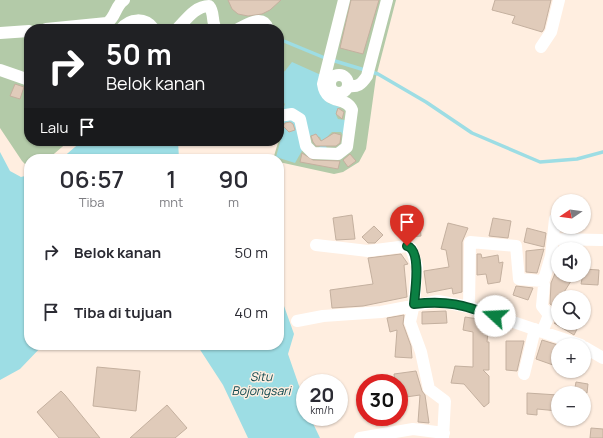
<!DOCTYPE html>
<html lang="id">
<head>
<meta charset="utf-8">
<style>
  :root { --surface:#fff; --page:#f7f7f7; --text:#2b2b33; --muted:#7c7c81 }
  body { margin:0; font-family:Manrope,sans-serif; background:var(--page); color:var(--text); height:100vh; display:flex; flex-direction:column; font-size:15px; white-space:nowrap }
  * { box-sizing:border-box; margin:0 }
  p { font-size:13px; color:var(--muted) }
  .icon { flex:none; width:22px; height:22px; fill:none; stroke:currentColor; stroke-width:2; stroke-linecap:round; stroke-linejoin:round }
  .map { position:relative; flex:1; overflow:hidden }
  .details { position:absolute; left:24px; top:154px; width:260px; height:196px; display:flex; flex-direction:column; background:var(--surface); border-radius:16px; box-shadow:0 1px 3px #0004 }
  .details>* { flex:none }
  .hud { position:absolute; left:24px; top:24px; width:260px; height:122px; border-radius:16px; box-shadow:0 1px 3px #0004; background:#202124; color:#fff; overflow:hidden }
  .needle { width:26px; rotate:257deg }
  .fabs { position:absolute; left:551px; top:194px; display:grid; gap:8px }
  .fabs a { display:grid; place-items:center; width:40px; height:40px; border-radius:50%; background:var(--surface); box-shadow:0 1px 3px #0004; font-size:20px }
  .speed { position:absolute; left:296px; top:374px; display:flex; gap:8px; font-size:20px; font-weight:700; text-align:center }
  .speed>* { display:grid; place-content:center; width:52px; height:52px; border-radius:50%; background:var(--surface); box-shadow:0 1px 3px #0004; line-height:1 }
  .speed small { font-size:10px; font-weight:400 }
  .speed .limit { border:6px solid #d22; background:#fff; color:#111 }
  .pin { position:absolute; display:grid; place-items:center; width:34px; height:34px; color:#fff; margin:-41px -17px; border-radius:50% 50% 50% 0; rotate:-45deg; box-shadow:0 0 4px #0007 }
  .pin .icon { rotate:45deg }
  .me { position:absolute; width:44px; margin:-22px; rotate:290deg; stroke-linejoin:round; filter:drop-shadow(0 0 3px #0008) }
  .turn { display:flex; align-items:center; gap:14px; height:84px; padding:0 16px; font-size:18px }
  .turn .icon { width:52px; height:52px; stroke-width:2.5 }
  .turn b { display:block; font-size:28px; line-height:34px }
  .then { display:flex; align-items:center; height:38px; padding:0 16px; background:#0003; gap:8px; font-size:15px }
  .eta { display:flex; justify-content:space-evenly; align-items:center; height:68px; text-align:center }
  .eta b { font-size:24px; font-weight:600; line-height:28px }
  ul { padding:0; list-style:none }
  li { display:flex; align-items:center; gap:12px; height:60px; padding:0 16px }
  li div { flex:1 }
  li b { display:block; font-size:15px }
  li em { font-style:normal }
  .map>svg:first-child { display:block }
  .green { fill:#b3caa8 }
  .water { fill:#9ddde4 }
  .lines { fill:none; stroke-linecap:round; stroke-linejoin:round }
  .stream { stroke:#9ddde4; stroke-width:3.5 }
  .building { fill:#e0cbba; stroke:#c4b09f }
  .minor { stroke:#fff; stroke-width:12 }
  .route-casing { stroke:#07532c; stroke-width:10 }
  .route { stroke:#0b8043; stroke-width:7 }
  .labels { text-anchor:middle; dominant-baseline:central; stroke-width:3; stroke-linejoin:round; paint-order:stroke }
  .water-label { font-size:12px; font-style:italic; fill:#0e484e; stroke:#ffeee0 }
</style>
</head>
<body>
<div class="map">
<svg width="603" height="438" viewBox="0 0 603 438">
  <rect width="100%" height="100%" fill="#ffeee0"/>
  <path class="green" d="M0 0H396L376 77 366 149 359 162 343 172 334 174 279 162V159H274V156L280 136 279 29H148L138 24 126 29H29V141H69L48 159H29L28 167 22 161 0 128Z"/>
  <path class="water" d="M292 62 321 75 319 91 328 103 340 107C335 111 335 114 338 119L345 120 346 139 341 132H332C325 138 324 143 328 151L318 150 322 142 320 137 311 135 295 163 276 157 282 135 279 132V120L285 104 279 98V74L285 71Z
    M82 141H178L179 159H61Z
    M0 152 10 171 21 177 29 175V345H43L20 369 0 380Z
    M279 292 294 334 288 354 305 403V417H310L320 438H248L223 385 197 345H279Z"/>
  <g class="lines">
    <path class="stream" d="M279 39 325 58 378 74 426 102 472 133 540 162 577 159 603 152"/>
  </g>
  <path class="building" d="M228 0H281L270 10 262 14 248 16 238 14 232 9Z
    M351 0H379L363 54 340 48Z
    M495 0H551L544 29 542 32 512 23 515 16 492 10Z
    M15 84 24 87 20 99 10 96Z
    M338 108 344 112 342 119 336 114Z
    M290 122 293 124 295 130 289 132 283 126 285 123Z
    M334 133 341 135 340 143 336 146H316L313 142 311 136 316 134 321 141Z
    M302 153 313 160 340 161 338 169 300 162Z
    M350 154 356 161 348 167 343 160Z
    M352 215 355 239 336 240 333 218Z
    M419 216 421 236 400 238 398 219Z
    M493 218 511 221 508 238 489 236Z
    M448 223 468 228 462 242V292L453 294 452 288 427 293 424 271 449 267 446 250 441 249Z
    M374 226 383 235 375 243H368L362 237Z
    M527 228 546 233 544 247 524 242Z
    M544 249 537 273 526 272V251Z
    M401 254 408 264 404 265 407 297 363 306 332 308 330 290 373 284 368 258Z
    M477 254H481L482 258 498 255 499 263 503 262 500 282 488 284 486 274 477 275Z
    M584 269 599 270 598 285 581 284Z
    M556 271 558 275H562L571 281 561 297H558V310L550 304 551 283Z
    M516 286 533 288 528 300 513 295Z
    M446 311 447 323 422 324V312Z
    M404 315 403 324 411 346 412 358 395 357 397 330 390 332 387 318Z
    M465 317 478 319V318L489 322 487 342H489V370H483L489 376V403L484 407 464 384 451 383 455 366 473 367V332L463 330Z
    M554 323H580L574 335Z
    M542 340 558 345V352L553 365 536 359Z
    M506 341H524L517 371 506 370Z
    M97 367 140 371 136 411 93 406Z
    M416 371 422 391 425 395 429 423 418 422 420 395 399 398V383H395L394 374Z
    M576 382 588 384 587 393H574Z
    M61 391 65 395 100 438H59L37 412Z
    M527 393 558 395V411L537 409V415L527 414Z
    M167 405 187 428 175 438H130Z
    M591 428 603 429V438H590Z"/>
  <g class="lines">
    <path class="minor" d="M46 29 107 23C116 17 115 6 124 0
      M121 29C130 18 145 17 154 29
      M177 29C186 20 195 6 209 6 215 13 211 21 216 29
      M238 29C248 24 263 14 268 29
      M0 33 29 31
      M541 47 551 32 559 0
      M0 70 29 80
      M330 84a9 9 0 1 1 18 0a9 9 0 1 1-18 0Z
      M348 86C358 87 361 85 367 76L387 0
      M279 116 292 114 300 119 306 146 313 153 338 154 347 147 352 110C346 95 326 106 323 84L344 0
      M553 239 601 240
      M316 245 368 251 407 246 411 248 417 266 414 304 410 322 421 352 429 389 445 401 443 438
      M543 283 551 256 555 219
      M469 307 470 242 516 246 519 279 542 281 544 285 542 306 549 315 542 332
      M297 321 323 316 381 312 438 301 469 307 581 345
      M584 347 603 358
      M524 374 535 329
      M360 438 413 429 444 433"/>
  </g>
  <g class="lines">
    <defs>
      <path id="route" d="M407 246C422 250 415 292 414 304 448 300 463 305 495 316"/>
    </defs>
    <use href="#route" class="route-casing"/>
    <use href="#route" class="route"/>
  </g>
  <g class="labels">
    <g class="water-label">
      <text x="261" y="376">Situ<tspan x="261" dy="14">Bojongsari</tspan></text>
    </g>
  </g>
</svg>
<div class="fabs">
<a><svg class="needle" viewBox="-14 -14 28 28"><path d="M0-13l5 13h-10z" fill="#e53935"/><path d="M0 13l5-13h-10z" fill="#7c7c81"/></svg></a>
<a><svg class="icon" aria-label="sound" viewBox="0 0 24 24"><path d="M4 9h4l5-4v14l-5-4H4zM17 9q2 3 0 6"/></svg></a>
<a><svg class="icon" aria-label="search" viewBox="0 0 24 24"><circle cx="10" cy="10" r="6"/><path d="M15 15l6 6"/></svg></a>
<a>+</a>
<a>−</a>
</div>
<div class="speed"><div>20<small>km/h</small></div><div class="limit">30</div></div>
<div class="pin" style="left:407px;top:246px;background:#d93025"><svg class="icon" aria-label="arrive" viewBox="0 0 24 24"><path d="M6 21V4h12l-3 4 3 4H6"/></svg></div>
<svg class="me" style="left:495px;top:316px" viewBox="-20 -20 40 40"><circle r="19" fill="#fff"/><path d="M0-13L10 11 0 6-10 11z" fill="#0b8043"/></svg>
<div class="hud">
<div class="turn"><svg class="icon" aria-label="right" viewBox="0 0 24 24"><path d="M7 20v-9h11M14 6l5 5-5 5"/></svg><div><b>50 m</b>Belok kanan</div></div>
<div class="then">Lalu<svg class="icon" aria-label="arrive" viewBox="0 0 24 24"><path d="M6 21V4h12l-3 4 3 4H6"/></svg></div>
</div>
<section class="details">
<div class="eta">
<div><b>06:57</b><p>Tiba</p></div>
<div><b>1</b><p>mnt</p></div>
<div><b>90</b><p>m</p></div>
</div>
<ul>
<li><svg class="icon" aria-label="right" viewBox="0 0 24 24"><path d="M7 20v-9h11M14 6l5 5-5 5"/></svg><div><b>Belok kanan</b></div><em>50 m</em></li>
<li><svg class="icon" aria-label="arrive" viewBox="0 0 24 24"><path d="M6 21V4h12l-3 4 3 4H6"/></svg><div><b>Tiba di tujuan</b></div><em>40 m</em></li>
</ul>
</section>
</div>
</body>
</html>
